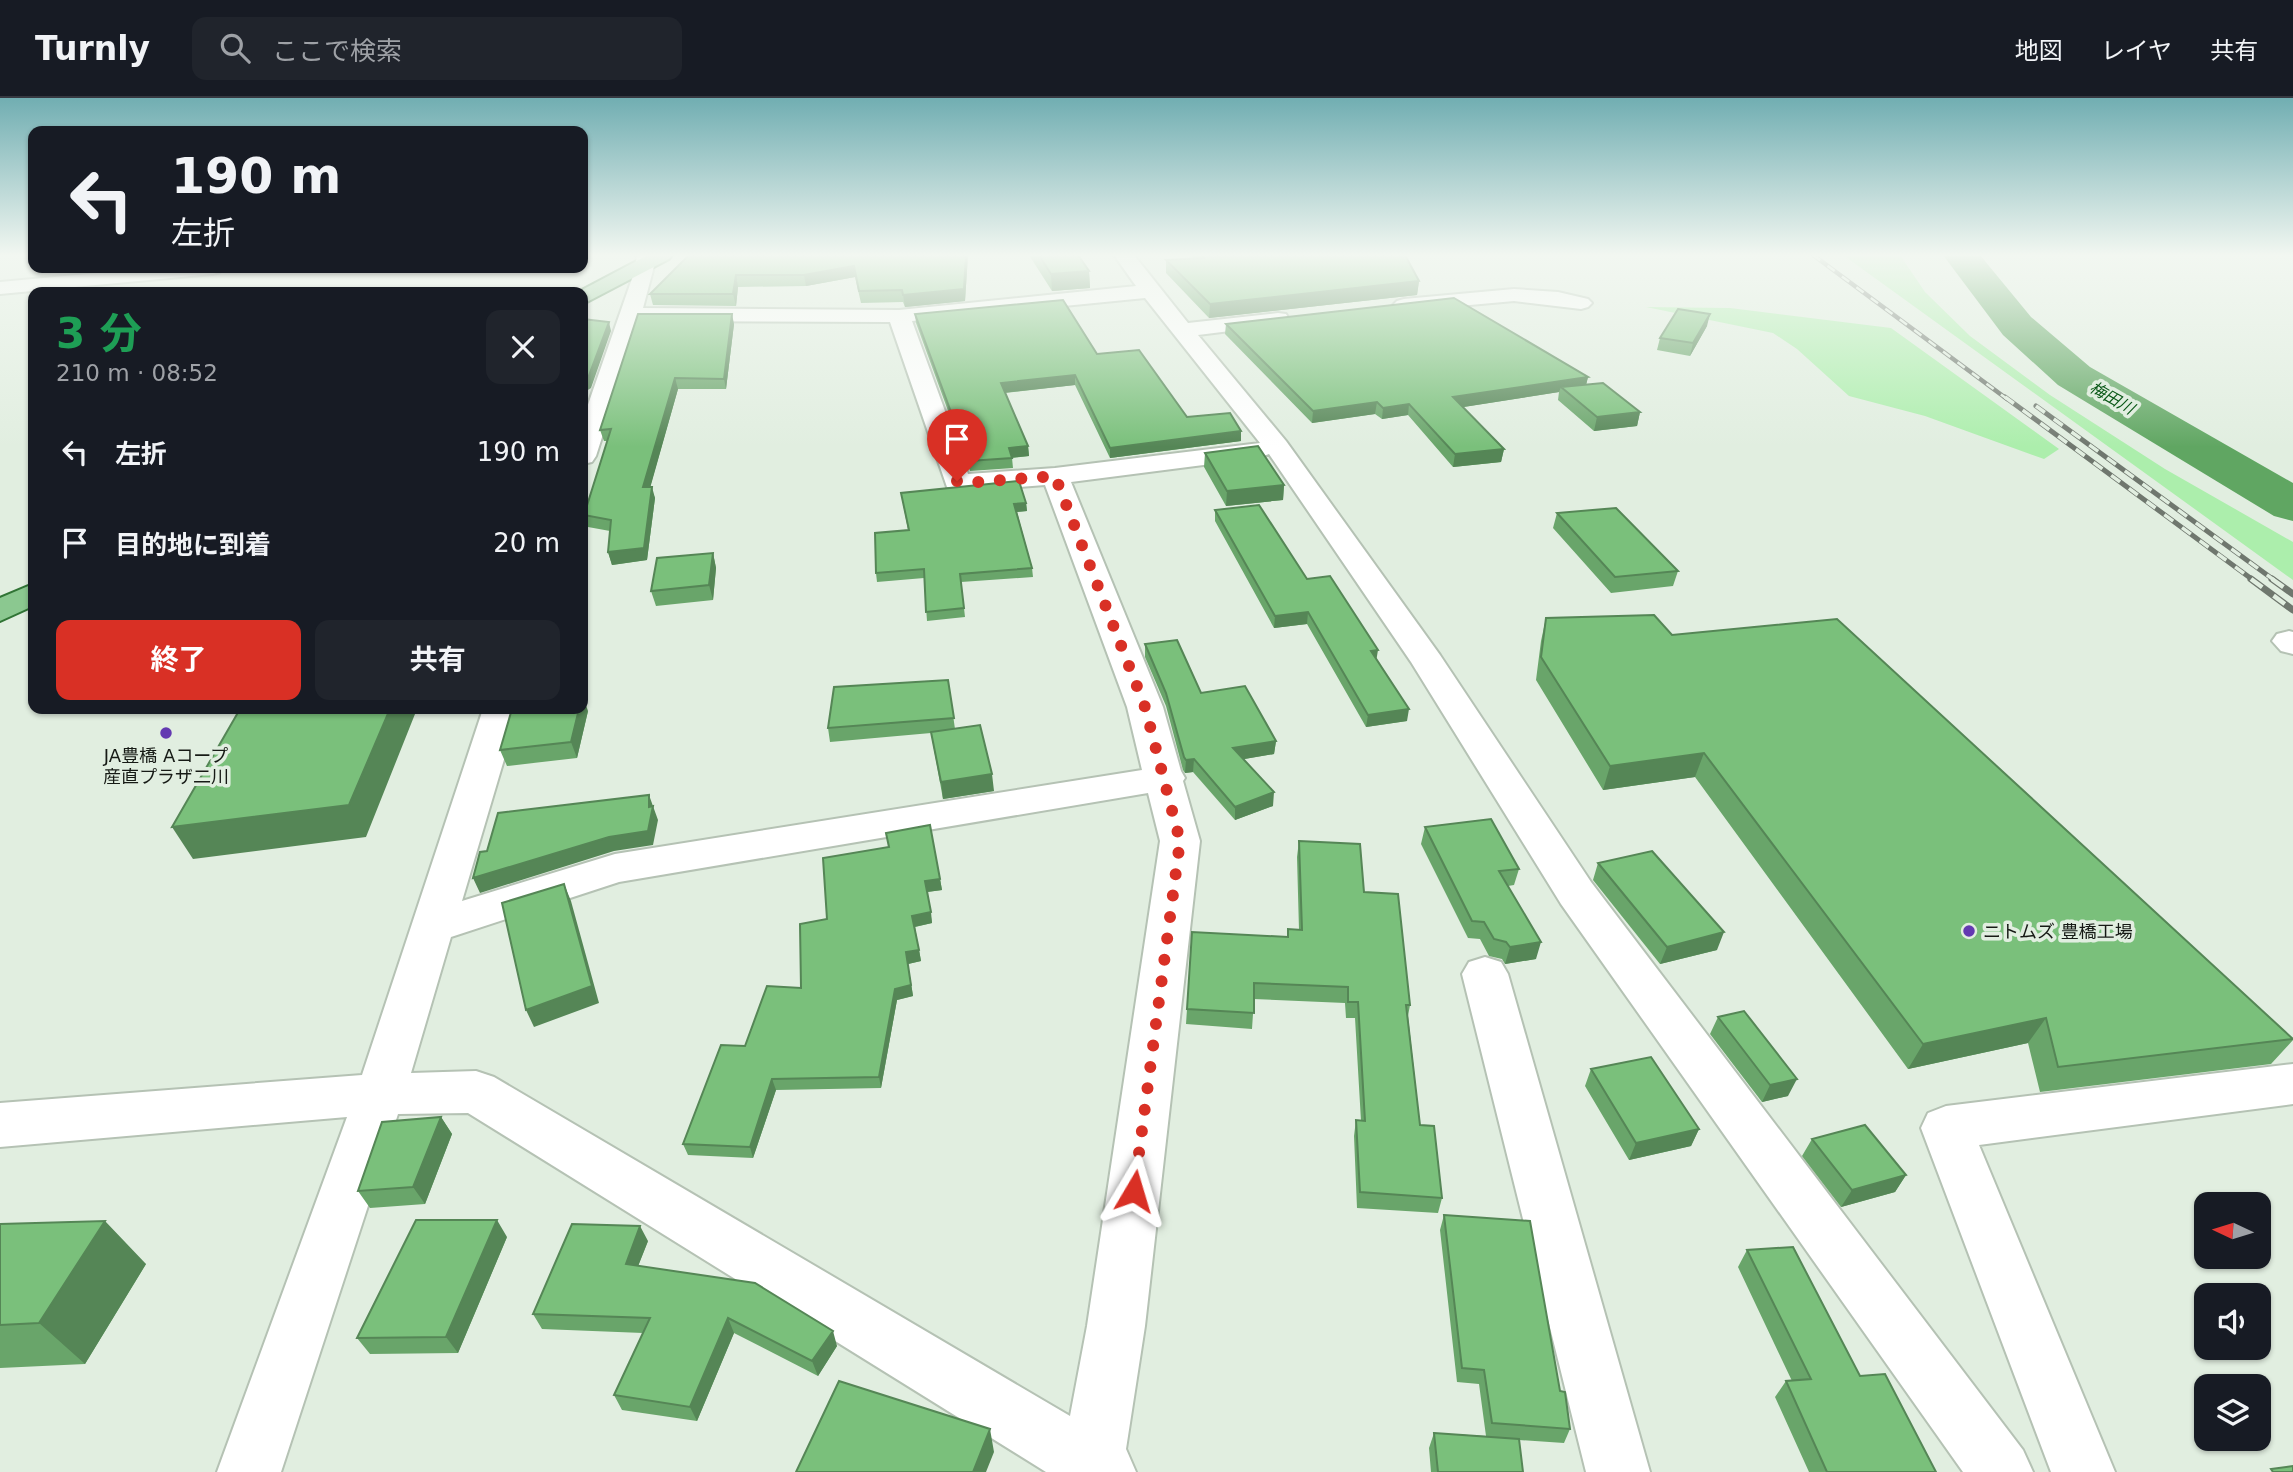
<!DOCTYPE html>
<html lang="ja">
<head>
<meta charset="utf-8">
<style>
  :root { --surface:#171b24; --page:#20242c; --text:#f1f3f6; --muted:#9ea1a6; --line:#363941; --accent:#d93025 }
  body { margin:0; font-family:"DejaVu Sans","Noto Sans JP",sans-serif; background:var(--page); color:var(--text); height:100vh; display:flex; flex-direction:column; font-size:26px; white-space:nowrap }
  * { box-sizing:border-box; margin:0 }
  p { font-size:23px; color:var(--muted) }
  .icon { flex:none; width:38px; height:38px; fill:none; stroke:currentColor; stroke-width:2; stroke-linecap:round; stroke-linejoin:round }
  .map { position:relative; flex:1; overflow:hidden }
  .sheet { position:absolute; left:28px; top:189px; width:560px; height:427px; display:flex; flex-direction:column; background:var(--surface); border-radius:14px; box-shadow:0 2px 5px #0004 }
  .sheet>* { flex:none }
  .hud { position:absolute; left:28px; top:28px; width:560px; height:147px; border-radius:14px; box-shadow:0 2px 5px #0004; background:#171b24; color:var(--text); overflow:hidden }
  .needle { width:46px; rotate:274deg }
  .tools { position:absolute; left:2194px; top:1094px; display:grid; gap:14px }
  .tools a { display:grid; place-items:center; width:77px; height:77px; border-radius:14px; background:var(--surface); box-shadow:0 2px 5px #0004; font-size:35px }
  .pin { position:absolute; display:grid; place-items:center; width:60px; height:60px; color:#fff; margin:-72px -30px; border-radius:50% 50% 50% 0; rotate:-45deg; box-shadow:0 0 7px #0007 }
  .pin .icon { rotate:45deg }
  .me { position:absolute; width:77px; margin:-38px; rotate:7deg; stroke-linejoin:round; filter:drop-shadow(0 0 5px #0008) }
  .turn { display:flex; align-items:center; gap:24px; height:147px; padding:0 28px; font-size:32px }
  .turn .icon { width:91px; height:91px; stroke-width:2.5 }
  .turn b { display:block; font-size:49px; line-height:60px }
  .round { display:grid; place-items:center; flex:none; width:74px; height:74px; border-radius:14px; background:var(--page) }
  .overview { display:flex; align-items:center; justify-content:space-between; height:119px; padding:0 28px }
  h1 { font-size:42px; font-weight:700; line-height:52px; color:#1e9e55 }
  .button { display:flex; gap:14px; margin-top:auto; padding:14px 28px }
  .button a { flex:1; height:80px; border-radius:14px; background:var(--accent); color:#fff; font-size:28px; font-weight:700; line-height:80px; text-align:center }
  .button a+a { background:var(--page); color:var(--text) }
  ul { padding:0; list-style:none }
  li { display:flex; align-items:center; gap:21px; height:91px; padding:0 28px }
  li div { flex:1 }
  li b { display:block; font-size:26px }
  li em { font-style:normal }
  header { display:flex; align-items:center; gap:42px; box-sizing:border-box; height:98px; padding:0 35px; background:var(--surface); border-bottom:2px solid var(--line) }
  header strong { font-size:33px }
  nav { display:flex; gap:38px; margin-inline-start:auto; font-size:24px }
  .search { width:490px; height:63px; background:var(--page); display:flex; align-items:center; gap:18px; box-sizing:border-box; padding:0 24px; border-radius:14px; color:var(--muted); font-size:26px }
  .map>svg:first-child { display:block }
  .green { fill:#aceeac }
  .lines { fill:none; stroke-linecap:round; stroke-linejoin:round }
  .river { fill:#60a662; fill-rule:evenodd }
  .minor-casing { stroke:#b5c2b4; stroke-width:4 }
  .major-casing { stroke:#307435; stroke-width:4 }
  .minor { fill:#fff; fill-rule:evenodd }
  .major { fill:#8bc890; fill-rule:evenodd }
  .rail-far2-casing { stroke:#6f776e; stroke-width:4.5 }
  .rail-far1-casing { stroke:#6f776e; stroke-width:5 }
  .rail-casing { stroke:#6f776e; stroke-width:7 }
  .rail-far2 { stroke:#e1eee0; stroke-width:2.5; stroke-dasharray:9; stroke-linecap:butt }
  .rail-far1 { stroke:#e1eee0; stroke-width:3.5; stroke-dasharray:11; stroke-linecap:butt }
  .rail { stroke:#e1eee0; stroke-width:4.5; stroke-dasharray:14; stroke-linecap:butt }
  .wall { fill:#69a56a }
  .shaded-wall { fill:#558656 }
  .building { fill:#7ac07b; stroke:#558656; stroke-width:2 }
  .route { stroke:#d93025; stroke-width:12; stroke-dasharray:0 21.6 }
  .poi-dot { fill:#6339b1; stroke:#e1eee0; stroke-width:2.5 }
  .labels { text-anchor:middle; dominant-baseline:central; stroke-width:7; stroke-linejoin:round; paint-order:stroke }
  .far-water-label { font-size:16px; font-style:italic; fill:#075614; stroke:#e1eee0 }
  .poi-label { font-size:18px; fill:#161a15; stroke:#e1eee0 }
</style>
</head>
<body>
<header>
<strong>Turnly</strong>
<div class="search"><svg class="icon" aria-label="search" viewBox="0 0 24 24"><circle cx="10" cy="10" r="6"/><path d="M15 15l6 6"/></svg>ここで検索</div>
<nav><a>地図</a><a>レイヤ</a><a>共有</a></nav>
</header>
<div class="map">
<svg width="2293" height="1374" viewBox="0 0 2293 1374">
  <rect width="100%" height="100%" fill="#e1eee0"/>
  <path class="green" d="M1843 157H1900L1925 194 1970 238 2050 297 2165 371 2293 444V482Z
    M1646 209 1730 210 1891 230 2059 351 2044 361 1925 318 1849 298 1797 251 1773 235Z"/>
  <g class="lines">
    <path class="river" d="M1943 157H1980L2031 219 2090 269 2293 385V423L2274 418 2058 287 2003 237Z"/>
    <defs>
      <path id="minor" d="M637 157H657L643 210 899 212 1136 188 1114 157H1134L1188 225 1278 215 1286 216 1289 221 1286 226 1198 237 1286 343 1440 557 1591 784 2023 1352 2033 1374H1963L1561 806 1411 564 1269 356 1258 360 1071 384 1163 609 1181 673 1185 680 1183 683 1200 743 1145 1228 1126 1351 1136 1374H1046L468 1015 398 1016 281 1374H217L347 1019 0 1049V1005L362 977 483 611H519L462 803 615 756 1142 672 1127 609 1045 387 964 393 947 389 890 224 639 223 596 358 592 364 583 366V321L634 175ZM1145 200 1260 345 1055 370 968 376 912 223ZM1148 695 1160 743 1087 1228 1070 1318 494 979 476 973 411 975 451 839 619 784Z
        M152 170H223L220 174 213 176 0 196V184Z
        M1514 191 1558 194 1588 201 1592 205 1588 209 1581 211 1514 203 1404 213 1397 211 1393 207 1397 203 1404 201Z
        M2289 533 2293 534V556L2281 553 2272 543 2277 536Z
        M1485 859 1501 864 1508 876 1650 1374H1586L1462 876 1469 864Z
        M2293 966V1006L1979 1047 2115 1374H2051L1921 1030 1928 1015 1946 1008Z"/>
      <path id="major" d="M648 157H672L669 161 583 206V194H578Z
        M33 486V508L0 523V500Z"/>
    </defs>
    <use href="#minor" class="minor-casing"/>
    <use href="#major" class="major-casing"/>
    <use href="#minor" class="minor"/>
    <use href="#major" class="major"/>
    <defs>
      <path id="rail-far2" d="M1813 157 2007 301"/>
      <path id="rail-far1" d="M2005 299 2253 482
        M2036 308 2274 482"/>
      <path id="rail" d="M2251 481 2293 512
        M2272 481 2293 496"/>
    </defs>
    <use href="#rail-far2" class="rail-far2-casing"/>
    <use href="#rail-far1" class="rail-far1-casing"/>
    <use href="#rail" class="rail-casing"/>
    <use href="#rail-far2" class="rail-far2"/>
    <use href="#rail-far1" class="rail-far1"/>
    <use href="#rail" class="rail"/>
  </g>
  <path class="wall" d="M689 157H968L965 203 905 209 903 204 861 205 855 179 806 188 738 189 736 208 653 207 650 196Z
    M1029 157H1078L1089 173 1090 190 1052 193Z
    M1191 157H1405L1419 183 1417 197 1209 220 1166 175V162L1194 160Z
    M915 216 1097 256 1187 319 1241 343 1110 360 1075 287 1005 295 1028 348 1029 358 1012 360 1013 370 970 373 916 225Z
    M734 226 726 291H678L650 389 655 400 647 462 612 467 608 454 610 433 588 429 584 417 608 343H604L600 332Z
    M1226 226 1588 279 1586 287 1640 314 1637 328 1594 333 1558 302 1559 294 1463 309 1504 351 1501 364 1453 369 1408 317 1382 321 1375 316 1312 325 1225 236Z
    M1707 228 1690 258 1657 252 1660 240Z
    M1205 355 1284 387 1283 402 1226 408 1204 369Z
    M901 395 1026 405 1027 413 1017 414 1032 470 1033 479 961 484 965 519 927 523 924 480 877 484 876 475 908 432Z
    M1215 412 1307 481 1376 562 1407 623 1366 629 1307 526 1274 530 1215 423Z
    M1557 415 1678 473 1673 488 1611 495 1553 430Z
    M713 455 716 470 713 502 656 508 651 493Z
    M1546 520 1672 537 2293 940V942L2271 966 2040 994 2028 945 1908 971 1695 679 1603 692 1536 582 1541 543Z
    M1145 546 1201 595 1276 643 1274 656 1244 661 1273 708 1235 722 1193 674 1185 675 1183 672 1166 608 1145 559Z
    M948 582 955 631 994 693 943 701 931 635 830 644 828 630Z
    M588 613 577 660 507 668 500 652Z
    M1425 729 1519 771 1514 787 1508 788 1536 861 1505 866 1502 861 1489 858 1480 841 1468 840 1421 746Z
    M1299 743 1364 794 1410 907 1408 918 1420 1027 1442 1100 1438 1115 1357 1110 1354 1038 1356 1022 1361 1023 1355 920H1346L1345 905 1254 901 1252 931 1186 926 1187 911 1287 839 1288 831 1299 832 1297 759Z
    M888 749 940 781 942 792 927 794 932 825 915 829 921 863 908 866 913 898 897 902 881 990 776 992 753 1060 688 1057 683 1046 745 948 801 890 827 821Z
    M1598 765 1717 852 1660 866 1593 782Z
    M1718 919 1788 998 1762 1004 1710 936Z
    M1591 971 1699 1031 1691 1048 1629 1062 1585 988Z
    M441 1019 452 1036 425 1106 370 1110 358 1093Z
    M1812 1041 1906 1077 1895 1094 1841 1109 1802 1058Z
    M1444 1117 1560 1293 1570 1331 1564 1345 1519 1342 1523 1374H1431L1429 1350 1434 1335 1486 1338 1479 1286 1457 1284 1440 1132Z
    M0 1126 146 1166 85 1266 0 1270Z
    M507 1139 458 1255 370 1256 357 1240Z
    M648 1143 638 1168 837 1248 818 1278 734 1235 697 1323 622 1312 614 1297 643 1235 542 1231 533 1216Z
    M1747 1152 1860 1278 1936 1374H1809L1775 1299 1786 1283H1792L1738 1169Z"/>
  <path class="shaded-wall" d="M966 157H968L965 203 905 209 903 197Z
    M854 168 855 179 806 188 804 177Z
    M1089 173 1090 190 1052 193 1051 176Z
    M736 177 738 189 736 208 733 196Z
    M1419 183 1417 197 1209 220 1210 206Z
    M732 216 734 226 726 291 724 281Z
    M1710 216 1707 228 1690 258 1693 245Z
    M609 224 611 233 591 290 583 295V284Z
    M1075 277V287L1002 295 1001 285Z
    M1588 279 1585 291 1561 289 1559 294 1451 311 1453 299Z
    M675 280 678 291 647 401 643 389Z
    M1377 304 1375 316 1312 325 1313 313Z
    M1409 306 1408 317 1382 321 1383 310Z
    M1640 314 1637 328 1594 333 1597 319Z
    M1241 333V343L1110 360V350Z
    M1028 348 1029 358 1009 360V350Z
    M1504 351 1501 364 1453 369 1455 356Z
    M1284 387 1283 402 1226 408 1227 393Z
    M652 389 655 400 647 462 612 467 608 454Z
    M1026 405 1027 413 1015 414 1014 406Z
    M713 455 716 470 713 502 709 487Z
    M1308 514 1307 526 1274 530 1275 518Z
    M1378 552 1376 564 1371 553Z
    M583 598 588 613 577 660 571 644 579 611H583Z
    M390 611H417L366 739 193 761 172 729Z
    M1409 611 1407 623 1366 629 1368 617Z
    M1276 643 1274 656 1233 663V650Z
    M1704 655 1695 679 1603 692 1610 668Z
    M1194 661 1193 674 1185 675 1186 662Z
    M992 676 994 693 943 701 941 684Z
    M1274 694 1273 708 1235 722V709Z
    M649 697 658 722 653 747 614 753 480 795 473 780 649 709Z
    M940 781 942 792 927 794 925 783Z
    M564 786 571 803 599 905 534 929 526 912Z
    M931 814 932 825 914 829 912 818Z
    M1724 834 1717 852 1660 866 1667 849Z
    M1541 844 1536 861 1505 866 1510 849Z
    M919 852 921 863 908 866 913 898 897 902 881 990 879 979 895 891 906 854Z
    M2046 920 2028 945 1908 971 1923 946Z
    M772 981 776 992 753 1060 750 1049Z
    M1797 981 1788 998 1762 1004 1770 987Z
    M441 1019 452 1036 425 1106 413 1089Z
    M1699 1031 1691 1048 1629 1062 1636 1045Z
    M1906 1077 1895 1094 1841 1109 1852 1092Z
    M497 1122 507 1139 458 1255 446 1239Z
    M105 1123 146 1166 85 1266 39 1225Z
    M640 1128 648 1143 633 1181 626 1166Z
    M728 1220 734 1235 697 1323 690 1309Z
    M833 1233 837 1248 818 1278 812 1263Z
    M990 1331 994 1354 986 1374H973Z"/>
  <path class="building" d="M689 157H966L964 191 903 197 902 192 859 193 854 168 804 177H736L733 196H650Z
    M1039 157H1078L1089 173 1051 176Z
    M1202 157H1405L1419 183 1210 206 1166 162 1204 160Z
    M1454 200 1588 279 1453 299 1504 351 1455 356 1409 306 1383 310 1377 304 1313 313 1226 226Z
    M1063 202 1097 256 1139 252 1187 319 1230 315 1241 333 1110 350 1075 277 1001 285 1028 348 1009 350 1012 360 969 363 915 216Z
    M1678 211 1710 216 1693 245 1660 240Z
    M638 216H732L724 281 675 280 643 389H652L644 450 608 454 611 422 584 417 611 331 600 332Z
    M583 221 609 224 588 280 583 284Z
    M1603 285 1640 314 1597 319 1561 289Z
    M1258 348 1284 387 1227 393 1205 355Z
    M1019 383 1026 405 1014 406 1032 470 960 476 964 510 926 514 924 471 876 475 875 435 909 432 901 395Z
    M1259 407 1307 481 1330 478 1378 552 1371 553 1409 611 1368 617 1308 514 1275 518 1215 412Z
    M1616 410 1678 473 1615 479 1557 415Z
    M713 455 709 487 651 493 657 460Z
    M1654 517 1672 537 1837 521 2293 941 2058 969 2046 920 1923 946 1704 655 1610 668 1541 559 1546 520Z
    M1177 542 1201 595 1245 588 1276 643 1233 650 1274 694 1235 709 1194 661 1186 662 1184 659 1166 595 1145 546Z
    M948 582 954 620 828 630 834 589Z
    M240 611H390L349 707 172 729Z
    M512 611H579L571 644 500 652Z
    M980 627 992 676 941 684 931 634Z
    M649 697V709L653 708 648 733 609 739 473 780 480 754 487 753 498 715Z
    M1491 721 1519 771 1499 773 1541 844 1510 849 1506 844 1494 841 1484 824 1472 823 1425 729Z
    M930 727 940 781 925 783 931 814 912 818 919 852 906 854 911 887 895 891 879 979 772 981 750 1049 683 1046 721 947 745 948 767 888 801 890 800 826 827 821 823 760 889 749 886 735Z
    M1299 743 1360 746 1364 794 1398 796 1410 907H1406L1420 1027 1434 1028 1442 1100 1360 1094 1356 1022 1365 1023 1358 904H1348V889L1254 885V915L1187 911 1192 834 1288 839V831L1302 832Z
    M1652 753 1724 834 1667 849 1598 765Z
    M564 786 592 888 526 912 502 805Z
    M1744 913 1797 981 1770 987 1718 919Z
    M1651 959 1699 1031 1636 1045 1591 971Z
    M441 1019 413 1089 358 1093 382 1024Z
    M1865 1027 1906 1077 1852 1092 1812 1041Z
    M1444 1117 1530 1123 1560 1293 1565 1294 1570 1331 1492 1325 1484 1272 1462 1270Z
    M416 1122H497L446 1239 357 1240Z
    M105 1123 39 1225 0 1227V1126Z
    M572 1126 640 1128 626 1166 755 1185 833 1233 812 1263 728 1220 690 1309 614 1297 650 1220 533 1216Z
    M1793 1149 1860 1278 1885 1276 1936 1374H1827L1786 1283 1811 1281 1747 1152Z
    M839 1283 990 1331 973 1374H796Z
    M1434 1335 1519 1341 1523 1374H1438Z
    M2293 1368V1374H2273L2271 1371Z"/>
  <linearGradient id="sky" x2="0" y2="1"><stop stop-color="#71aeb2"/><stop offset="0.45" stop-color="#f2f7f1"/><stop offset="1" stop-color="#f2f7f1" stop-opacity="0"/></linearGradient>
  <rect width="2293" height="349" fill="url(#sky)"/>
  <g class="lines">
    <path class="route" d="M957 383 964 385 1055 378 1145 609 1180 743 1134 1093"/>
  </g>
  <g class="poi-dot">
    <circle cx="166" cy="635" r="7"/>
    <circle cx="1969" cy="833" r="7"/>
  </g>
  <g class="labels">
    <g class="far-water-label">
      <text transform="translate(2112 300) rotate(30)">梅田川</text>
    </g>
    <g class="poi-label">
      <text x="166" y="657">JA豊橋 Aコープ<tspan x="166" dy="21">産直プラザ二川</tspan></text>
      <text x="1983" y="833" text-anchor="start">ニトムズ 豊橋工場</text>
    </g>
  </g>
</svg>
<div class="tools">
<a><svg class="needle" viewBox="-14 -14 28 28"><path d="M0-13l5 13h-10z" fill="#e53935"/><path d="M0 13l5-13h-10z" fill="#9ea1a6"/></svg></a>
<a><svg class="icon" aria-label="sound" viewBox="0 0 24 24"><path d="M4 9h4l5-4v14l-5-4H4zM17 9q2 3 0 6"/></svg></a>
<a><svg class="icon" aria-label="layers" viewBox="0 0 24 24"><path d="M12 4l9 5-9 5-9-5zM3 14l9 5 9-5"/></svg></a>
</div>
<div class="pin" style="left:957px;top:383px;background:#d93025"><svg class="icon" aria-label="arrive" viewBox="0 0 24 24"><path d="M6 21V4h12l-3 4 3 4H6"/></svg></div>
<svg class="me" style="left:1134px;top:1093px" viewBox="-20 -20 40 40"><path d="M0-17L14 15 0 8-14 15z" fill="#d93025" stroke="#fff" stroke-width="4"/></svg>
<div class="hud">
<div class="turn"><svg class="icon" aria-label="left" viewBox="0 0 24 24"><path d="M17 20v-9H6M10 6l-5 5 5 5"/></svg><div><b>190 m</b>左折</div></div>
</div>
<section class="sheet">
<div class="overview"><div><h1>3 分</h1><p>210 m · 08:52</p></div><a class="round"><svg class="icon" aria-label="close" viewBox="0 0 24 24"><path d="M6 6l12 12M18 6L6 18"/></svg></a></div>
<ul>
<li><svg class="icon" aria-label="left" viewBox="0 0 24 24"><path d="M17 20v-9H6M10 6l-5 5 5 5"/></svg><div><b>左折</b></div><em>190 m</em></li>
<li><svg class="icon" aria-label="arrive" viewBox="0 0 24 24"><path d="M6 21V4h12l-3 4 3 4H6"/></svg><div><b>目的地に到着</b></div><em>20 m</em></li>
</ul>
<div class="button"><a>終了</a><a>共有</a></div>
</section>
</div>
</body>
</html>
